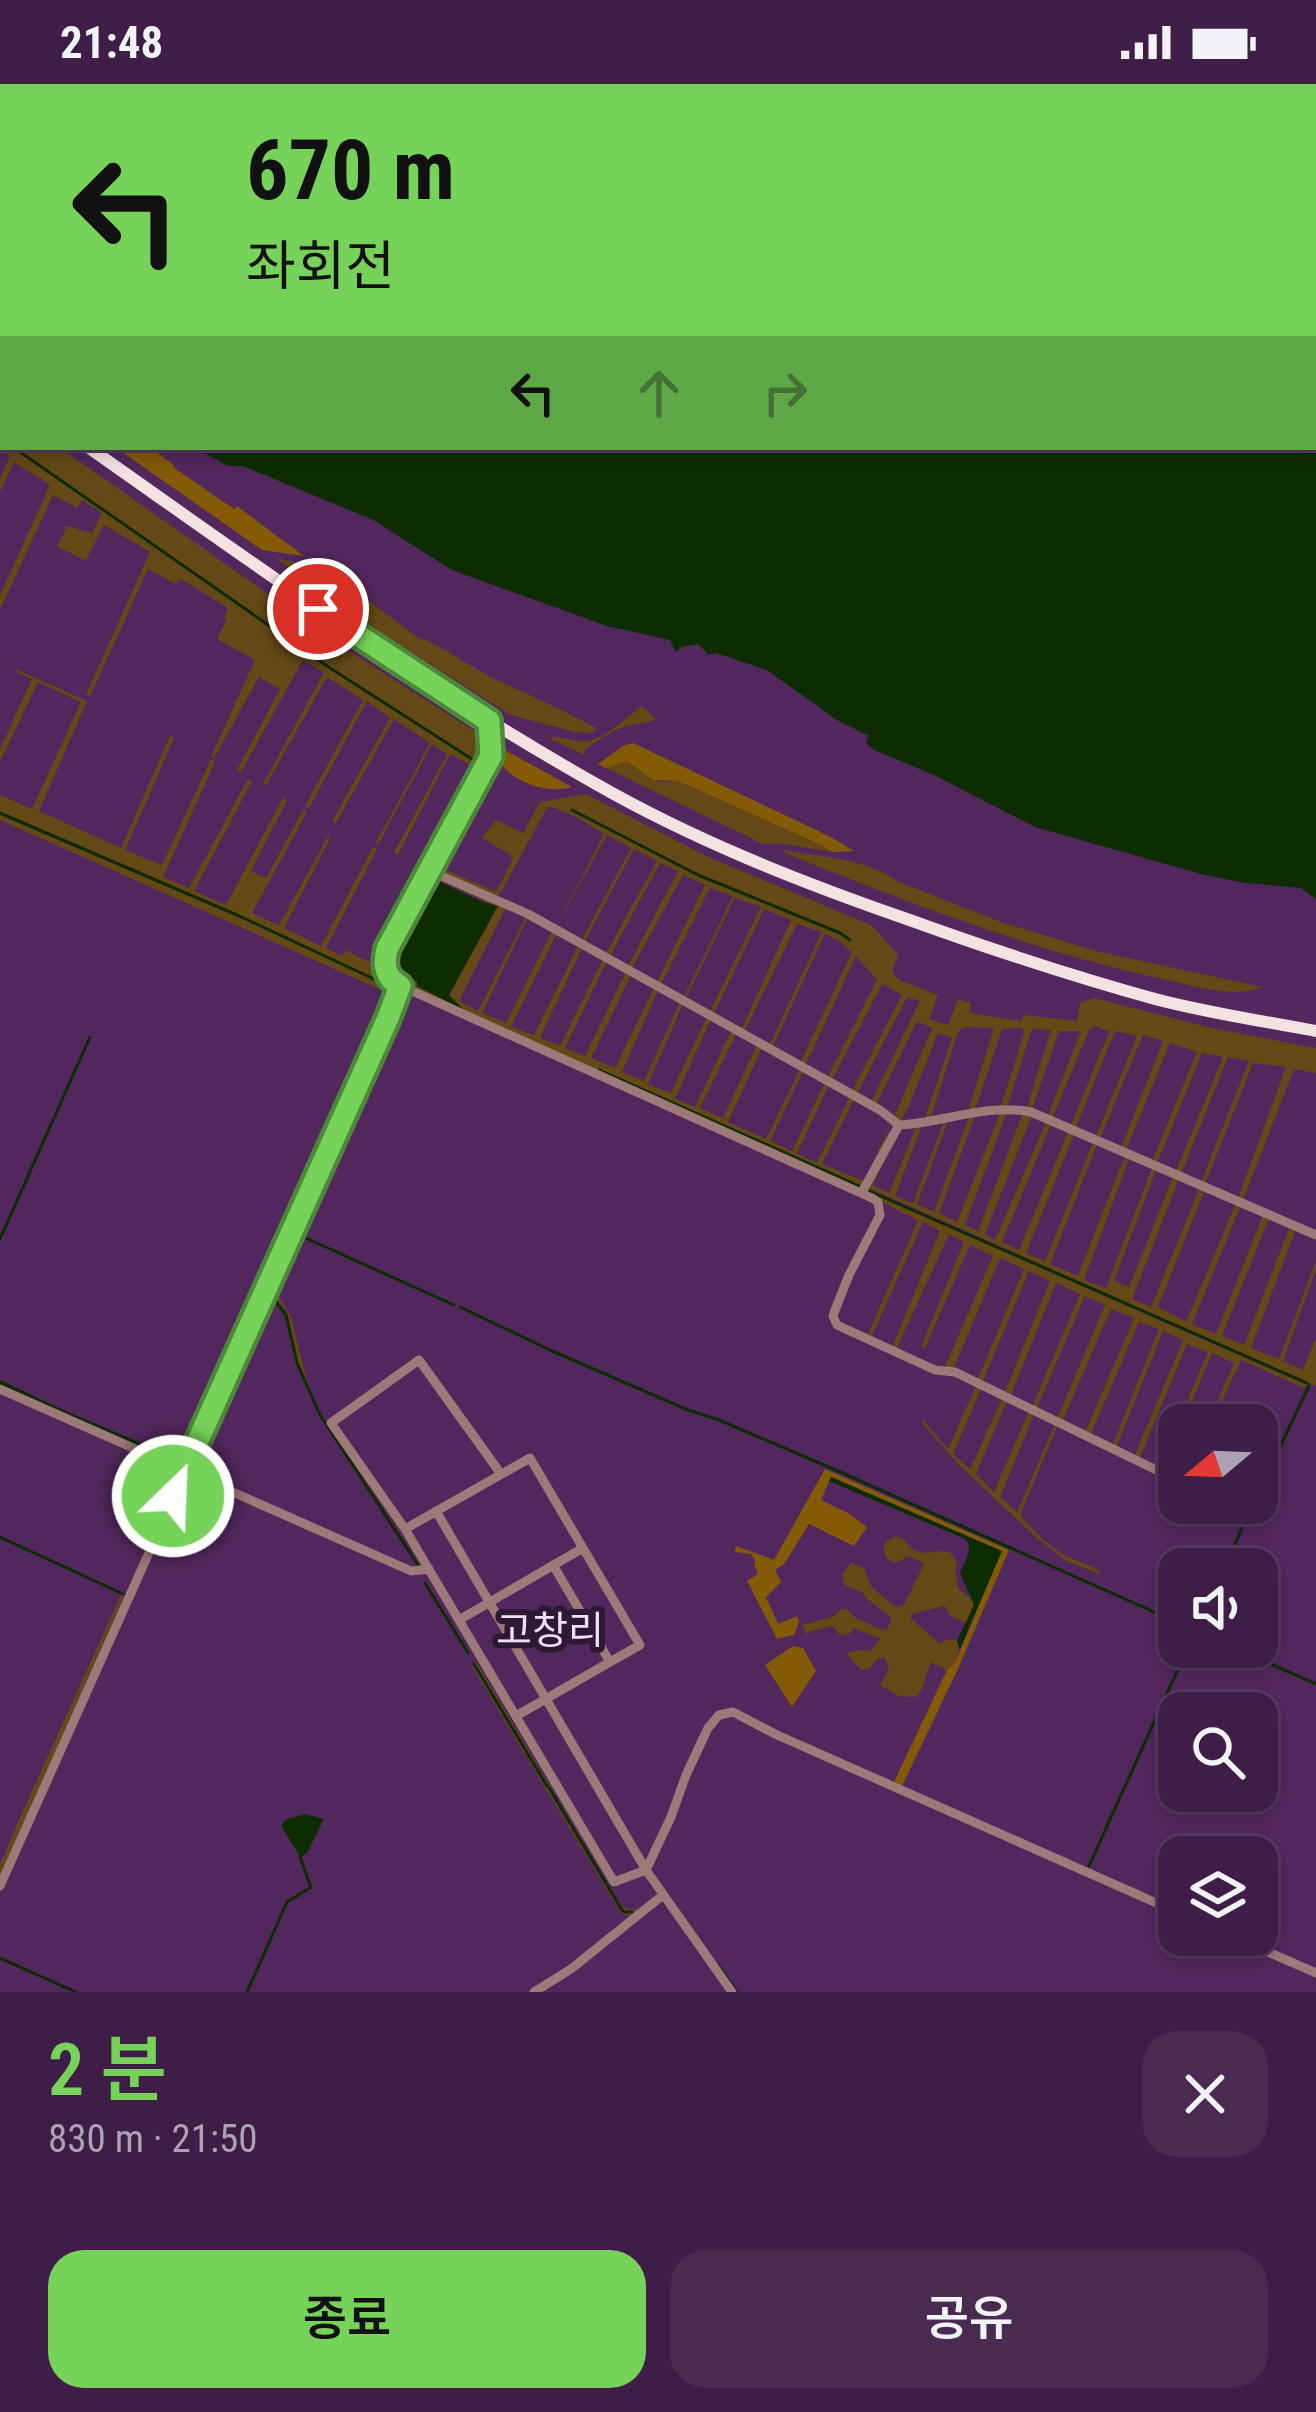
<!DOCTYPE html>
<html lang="ko">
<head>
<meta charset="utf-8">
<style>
  :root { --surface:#3e1d46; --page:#492a51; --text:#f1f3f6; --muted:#ada2b3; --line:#573b5f; --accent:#77d259 }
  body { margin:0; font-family:"Roboto Condensed","Noto Sans KR",sans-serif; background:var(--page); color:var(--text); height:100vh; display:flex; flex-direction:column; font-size:45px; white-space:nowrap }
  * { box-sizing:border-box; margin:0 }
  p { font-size:39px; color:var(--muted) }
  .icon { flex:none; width:66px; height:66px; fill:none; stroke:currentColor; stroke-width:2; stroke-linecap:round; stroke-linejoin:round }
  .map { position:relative; height:1908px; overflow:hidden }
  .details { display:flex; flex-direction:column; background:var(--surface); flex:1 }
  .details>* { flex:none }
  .guide { position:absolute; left:0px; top:0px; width:1317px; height:366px; box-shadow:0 6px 18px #0003,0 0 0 3px var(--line); background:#77d259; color:#111; overflow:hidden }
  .needle { width:78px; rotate:251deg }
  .tools { position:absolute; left:1158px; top:1320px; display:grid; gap:24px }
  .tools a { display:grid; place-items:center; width:120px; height:120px; border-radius:24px; background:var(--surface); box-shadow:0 6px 18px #0003,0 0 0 3px var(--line); font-size:60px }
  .pin { position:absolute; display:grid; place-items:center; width:102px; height:102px; color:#fff; margin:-51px; border:6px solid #fff; border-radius:50%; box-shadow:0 3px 12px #0007 }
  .me { position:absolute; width:132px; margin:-66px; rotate:24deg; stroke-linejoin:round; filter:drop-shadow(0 0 9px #0008) }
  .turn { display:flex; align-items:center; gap:42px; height:252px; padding:0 48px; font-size:54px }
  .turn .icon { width:156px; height:156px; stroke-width:2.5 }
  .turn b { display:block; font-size:84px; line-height:102px }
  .lanes { display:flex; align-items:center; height:114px; padding:0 48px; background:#0003; justify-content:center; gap:60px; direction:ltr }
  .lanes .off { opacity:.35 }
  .round { display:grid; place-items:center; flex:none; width:126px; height:126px; border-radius:36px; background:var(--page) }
  .overview { display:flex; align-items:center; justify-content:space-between; height:204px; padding:0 48px }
  h1 { font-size:72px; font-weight:600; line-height:90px; color:var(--accent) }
  .action { display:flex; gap:24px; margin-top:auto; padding:24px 48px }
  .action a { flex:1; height:138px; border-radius:36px; background:var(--accent); color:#111; font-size:48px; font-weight:600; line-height:138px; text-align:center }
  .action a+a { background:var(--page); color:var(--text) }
  .status { display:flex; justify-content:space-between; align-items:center; height:84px; padding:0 60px; background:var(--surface); direction:ltr }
  .status svg { height:33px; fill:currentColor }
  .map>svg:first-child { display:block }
  .green { fill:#644816 }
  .forest { fill:#835b07 }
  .water { fill:#0d2c02 }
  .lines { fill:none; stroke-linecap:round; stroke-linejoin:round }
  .stream { stroke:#0d2c02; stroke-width:3 }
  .minor { stroke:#9e7979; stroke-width:9 }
  .highway { stroke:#f4e1e1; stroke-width:12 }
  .route-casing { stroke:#4d883a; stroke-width:30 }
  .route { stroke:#77d259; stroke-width:21 }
  .labels { text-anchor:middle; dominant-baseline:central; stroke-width:12; stroke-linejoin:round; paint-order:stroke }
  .quarter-label { font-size:39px; fill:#f5dcfc; stroke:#2d1a32 }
</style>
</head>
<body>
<div class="status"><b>21:48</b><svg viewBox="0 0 49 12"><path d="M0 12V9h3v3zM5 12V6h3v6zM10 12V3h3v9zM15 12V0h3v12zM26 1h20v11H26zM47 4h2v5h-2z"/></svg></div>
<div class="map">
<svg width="1316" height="1908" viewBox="0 0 1316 1908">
  <rect width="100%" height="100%" fill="#52275d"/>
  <path class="green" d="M0 321 3 323V363H11L24 372 14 363H59L358 573 479 650 484 671 481 686 427 781 424 782 472 682 450 670 398 771 394 769 447 670 432 660 378 761 375 760 430 659 394 635 336 739 332 737 390 634 367 617 309 724 305 722 363 616 327 593 266 701 263 700 324 588 303 576 241 688 237 686 280 605 259 593 214 674 211 673 255 576 217 555 227 536 224 534 228 524 181 495 176 500 148 485 90 612 86 611 150 468 104 441 86 476 57 463 67 442 92 449 102 429 82 416 77 424 53 411 0 526V511L50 401 14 378 0 408V395L10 372 0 365Z
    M277 475 315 481 331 489 419 554C443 562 463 578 485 590 522 608 560 624 596 644L592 649 574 648 511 631 362 537Z
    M16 585 87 617 39 727 121 764 170 652 174 654 125 766 162 781 211 675 215 678 163 793 189 804 248 695 252 697 194 807 226 821 283 714 287 716 251 787 266 794 303 726 307 728 252 829 279 841 331 747 328 754 330 755 284 844 321 862 373 763 377 765 326 864 342 872 346 866 378 883 388 847 415 802 383 870 394 902 392 915 211 1318 182 1377 177 1381 59 1327 154 1370 176 1376 210 1312 321 1066 379 935 386 908 0 736V731L236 832 364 891 237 831 0 729V711L32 725 81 618 38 598 0 678V665L32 595 15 587Z
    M642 622 656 635C645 640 633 640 624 643 611 647 596 658 585 665L584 671 549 654C563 650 575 660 589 657 607 653 627 633 642 622Z
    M627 677 659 698 676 697 690 702 823 762 832 768 784 760H763L606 684Z
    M586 710 708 773 871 841 898 870 892 887 899 896 938 911 929 935 948 941 958 915 971 919 970 929 1021 937 1024 931 1077 937 1080 919 1094 914 1212 944 1316 964V989L1294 985 1243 1116 1238 1114 1286 983 1253 979 1205 1100 1201 1098 1249 977 1228 973 1181 1090 1176 1087 1223 973 1202 969 1157 1079 1152 1077 1197 968 1170 959 1126 1066 1121 1064 1163 957 1143 951 1100 1054 1096 1052 1137 952 1115 947 1076 1043 1071 1041 1109 948 1097 942 1089 946 1053 1033 1048 1031 1081 947H1059L1032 1025 1027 1023 1051 946 1032 945 1007 1023 1001 1022 1024 949 1022 944 1002 945 975 1026 968 1027 994 944 965 943 958 948 931 1033 926 1034 927 1028 952 954 938 949 908 1024 901 1036 894 1033 932 944 917 937 876 1021 871 1018 920 917 907 913 857 1010 852 1007 902 911 882 900 832 996 827 994 877 896 856 872 805 982 800 979 852 868 838 856 825 850 772 964 769 962 822 848 797 840 744 948 741 946 791 836 764 825 713 931 709 929 761 823 735 814 685 916 683 914 733 812 710 804 660 902 656 900 705 801 683 791 631 886 627 884 678 787 660 779 609 874 605 871 657 777 634 765 584 859 581 857 631 764 607 751 556 843 604 750C590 740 562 725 548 722L501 808 496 812 433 785 435 776 437 782 496 808 512 777 511 771 482 754 496 736 523 749 540 718Z
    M784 766C820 773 866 774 897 797L1001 838 1100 868 1263 903C1232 915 1194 902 1163 895 1032 867 909 819 785 769Z
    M430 791 506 823 459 917 478 927 526 832 528 833 482 929 506 939 552 847 557 849 511 943 534 951 578 862 582 864 540 954 560 962 603 875 607 877 565 964 585 972 626 888 631 891 591 974 615 984 654 904 658 906 622 988 644 997 680 918 683 920 648 1000 671 1009 707 933 711 935 675 1015 695 1023 731 947 736 950 700 1024 723 1034 757 961 762 964 728 1038 766 1055 800 985 803 987 770 1057 792 1067 825 998 829 1001 797 1069 817 1079 850 1012 854 1015 822 1080 864 1097 892 1038 877 1077 861 1102 857 1103 391 894 393 890 398 894H411L418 898 417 902 462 925 449 912 491 820 441 797 432 796C416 821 389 855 392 886L388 890 387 875Z
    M402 908 332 1071 406 908 411 910 312 1134 300 1150 275 1206 291 1233 309 1305 318 1325 418 1478 316 1323 300 1286 287 1228 270 1208 268 1210 277 1221 266 1210Z
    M1007 1028 965 1141 978 1147 1023 1029 1032 1031 985 1150 995 1156 1047 1036 1052 1038 1002 1158 1019 1166 1069 1046 1075 1048 1026 1169 1045 1177 1094 1056 1098 1058 1050 1180 1078 1192 1119 1086 1127 1071 1130 1072 1084 1196 1106 1204 1152 1084 1156 1086 1114 1197 1129 1203 1173 1093 1179 1095 1132 1215 1151 1223 1200 1103 1205 1105 1158 1223 1186 1238 1236 1119 1241 1121 1192 1240 1216 1250 1263 1131 1269 1134 1222 1252 1244 1261 1290 1142 1296 1145 1251 1264 1279 1275 1316 1177V1185L1283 1277 1303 1286 1316 1253V1302L871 1105 870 1108 1307 1301 1304 1304 1241 1276 1211 1341H1207L1234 1279 1212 1269 1182 1341H1179V1349L1163 1387 1158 1385 1208 1268 1187 1260 1139 1376 1134 1373 1183 1256 1163 1247 1116 1364 1112 1363 1159 1245 1139 1238 1090 1352 1085 1349 1134 1234 1111 1225 1062 1338 1057 1335 1105 1221 1085 1212 1036 1326 1032 1323 1080 1210 1056 1199 1010 1313 1004 1310 1050 1197 1029 1187 982 1299 977 1297 1024 1185 1000 1174 953 1286 944 1285 993 1172 970 1161 925 1264 921 1263 964 1158 949 1150 895 1268 891 1266 940 1147 923 1138 870 1256 866 1254 918 1137 868 1110 866 1105 888 1067 873 1101 889 1109 917 1041H922L895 1112 913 1119 944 1037H948L917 1120 934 1128 969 1033 975 1032 939 1129 957 1138 1000 1029Z
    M976 1302 981 1305 953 1370 970 1385 1002 1315 1007 1317 976 1390 994 1408 1029 1327 1034 1330 1000 1413 1017 1428 1055 1340 1058 1341 1020 1431C1033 1446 1048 1462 1066 1472 1078 1478 1091 1480 1102 1489H1097L1066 1477 1037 1454 960 1382 922 1339 923 1336 948 1365Z
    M896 1452C907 1455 907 1463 917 1467 928 1472 939 1464 951 1469L957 1479 955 1486 958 1504C975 1518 979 1518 966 1539L950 1532 945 1522 911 1530V1535L939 1559 950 1555 957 1557C961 1569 957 1579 947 1586L931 1578 921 1607 916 1613 899 1612 880 1601 889 1585 885 1574 877 1575 869 1585 861 1586 846 1569 860 1566 870 1567 881 1555 854 1544 849 1550 840 1551 832 1542 808 1548 807 1551 802 1541 832 1533 842 1525H847L856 1534 882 1546 887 1545 892 1534 865 1513 863 1508 845 1502 842 1490 851 1479 864 1484 872 1504 896 1523 904 1521 924 1480 909 1472 895 1479C885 1476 881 1468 886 1458Z
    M121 1511 124 1512 0 1791V1781L18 1738Z
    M476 1578 620 1821 631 1826 647 1822 634 1832 626 1831 619 1826 472 1582Z"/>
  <path class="forest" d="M115 363H149L174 381 173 383 234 425 237 422 304 472 262 466Z
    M633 659 833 754 854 767 832 768 823 762 690 702 676 697 653 696 627 677 606 684 598 680 623 662Z
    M494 660 572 703C544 712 495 693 494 660Z
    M825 1385 1009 1466 957 1587 901 1704 893 1700 947 1586 956 1577 1001 1467 831 1393 821 1416 848 1429 867 1443 854 1462 809 1440 784 1480 775 1486 781 1498 766 1513 778 1540 797 1532 799 1538 794 1551 777 1555 747 1497 758 1490 754 1480 756 1478 751 1470 735 1468 736 1462 774 1476Z
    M793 1562 803 1564 816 1587 792 1623 765 1581Z"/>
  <path class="water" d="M0 0H1316V815L1301 804 1246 799 1204 791 1035 743 934 691 874 666 866 659 869 652 837 636 767 586 716 569 709 571 698 560 682 563 676 568 670 556 607 542 452 486 373 436 243 382H228L194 363H1314V3H3V208L0 207Z
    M434 795 482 818 498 822 449 911 464 926 417 902V898L412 895 410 897 393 891 391 894 388 890 391 886C389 860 418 815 434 795Z
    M386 907 388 909 321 1066 210 1312 178 1375 154 1370 0 1301V1296L68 1328 177 1374 297 1115Z
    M831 1393 1002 1467 960 1565 957 1557 974 1521 960 1489C964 1478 975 1464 965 1455L829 1397Z
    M304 1730 324 1735 307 1769 300 1773 281 1741 287 1735Z"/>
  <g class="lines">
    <path class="stream" d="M0 354 3 356
      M13 363 330 584 475 677
      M572 726 698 791 840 849 850 856
      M0 729 237 831 391 903
      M599 986 859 1102
      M357 1014 404 909
      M869 1107 1307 1299
      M311 1118 331 1072
      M299 1151 454 1221
      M0 1155 90 953
      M269 1208 286 1231 297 1279 320 1331 418 1481
      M460 1223 552 1267 688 1326 719 1336 838 1387 1179 1539
      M1257 1411 1309 1302
      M0 1453 123 1510
      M1224 1485 1253 1419
      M425 1499 468 1569
      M1232 1563 1316 1600
      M474 1580 547 1702
      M549 1704 620 1823 624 1828H632
      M1089 1782 1188 1563
      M0 1874 76 1908
      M718 1881 737 1908
      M247 1908 287 1818 311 1803 300 1773"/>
    <path class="minor" d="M428 786 528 830 880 1026 899 1041C942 1039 988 1019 1031 1028L1316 1151
      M401 902 872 1114 878 1118 880 1131 849 1191 835 1226 833 1232 837 1241 935 1286 955 1288 1179 1397
      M862 1108 899 1041
      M0 1305 411 1487 429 1485
      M501 1390 419 1276 331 1339 405 1445 614 1798 646 1786 732 1908
      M436 1427 646 1786
      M405 1445 530 1374 640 1561 610 1578
      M459 1536 583 1464
      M516 1632 610 1578 553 1481
      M646 1786 671 1733 686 1691 708 1644 719 1631 733 1628 775 1650 1179 1829
      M0 1802 388 934 401 902C392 897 386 892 385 881 383 855 470 712 488 681L492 672 489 637
      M1229 1851 1316 1889
      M534 1908 571 1885 663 1811"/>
    <path class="highway" d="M0 302 3 304
      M88 363C254 480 419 600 596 700 694 756 798 797 904 834 987 864 1071 892 1155 915 1208 929 1263 937 1316 947"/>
  </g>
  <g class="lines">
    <defs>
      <path id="route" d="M173 1412 388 934 400 902C385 893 383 882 387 865L491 672 489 637 318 525"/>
    </defs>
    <use href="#route" class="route-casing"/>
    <use href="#route" class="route"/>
  </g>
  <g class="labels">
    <g class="quarter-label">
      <text x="550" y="1547">고창리</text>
    </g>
  </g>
</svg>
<div class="tools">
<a><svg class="needle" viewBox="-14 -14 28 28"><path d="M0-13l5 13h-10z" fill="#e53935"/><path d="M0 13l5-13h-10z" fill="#ada2b3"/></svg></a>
<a><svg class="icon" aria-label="sound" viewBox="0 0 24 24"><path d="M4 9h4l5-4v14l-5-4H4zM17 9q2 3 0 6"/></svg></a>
<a><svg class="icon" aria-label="search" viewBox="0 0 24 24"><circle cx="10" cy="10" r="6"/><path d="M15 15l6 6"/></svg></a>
<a><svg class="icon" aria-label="layers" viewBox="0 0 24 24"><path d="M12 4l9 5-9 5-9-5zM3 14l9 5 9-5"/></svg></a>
</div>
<div class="pin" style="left:318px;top:525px;background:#d93025"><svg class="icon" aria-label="arrive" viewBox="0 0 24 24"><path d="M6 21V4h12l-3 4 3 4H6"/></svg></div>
<svg class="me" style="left:173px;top:1412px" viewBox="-20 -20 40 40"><circle r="17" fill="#77d259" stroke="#fff" stroke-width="3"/><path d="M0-11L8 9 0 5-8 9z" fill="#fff"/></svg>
<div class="guide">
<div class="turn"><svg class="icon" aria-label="left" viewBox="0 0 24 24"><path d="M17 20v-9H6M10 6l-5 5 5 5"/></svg><div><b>670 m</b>좌회전</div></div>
<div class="lanes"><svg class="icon" aria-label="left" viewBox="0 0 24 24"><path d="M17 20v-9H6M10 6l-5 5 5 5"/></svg><svg class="icon off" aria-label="ahead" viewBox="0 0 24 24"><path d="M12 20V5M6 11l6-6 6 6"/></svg><svg class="icon off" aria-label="right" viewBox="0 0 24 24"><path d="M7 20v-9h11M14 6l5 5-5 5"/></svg></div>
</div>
</div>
<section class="details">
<div class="overview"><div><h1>2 분</h1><p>830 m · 21:50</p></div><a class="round"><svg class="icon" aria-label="close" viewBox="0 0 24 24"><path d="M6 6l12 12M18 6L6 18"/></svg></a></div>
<div class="action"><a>종료</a><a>공유</a></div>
</section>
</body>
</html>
